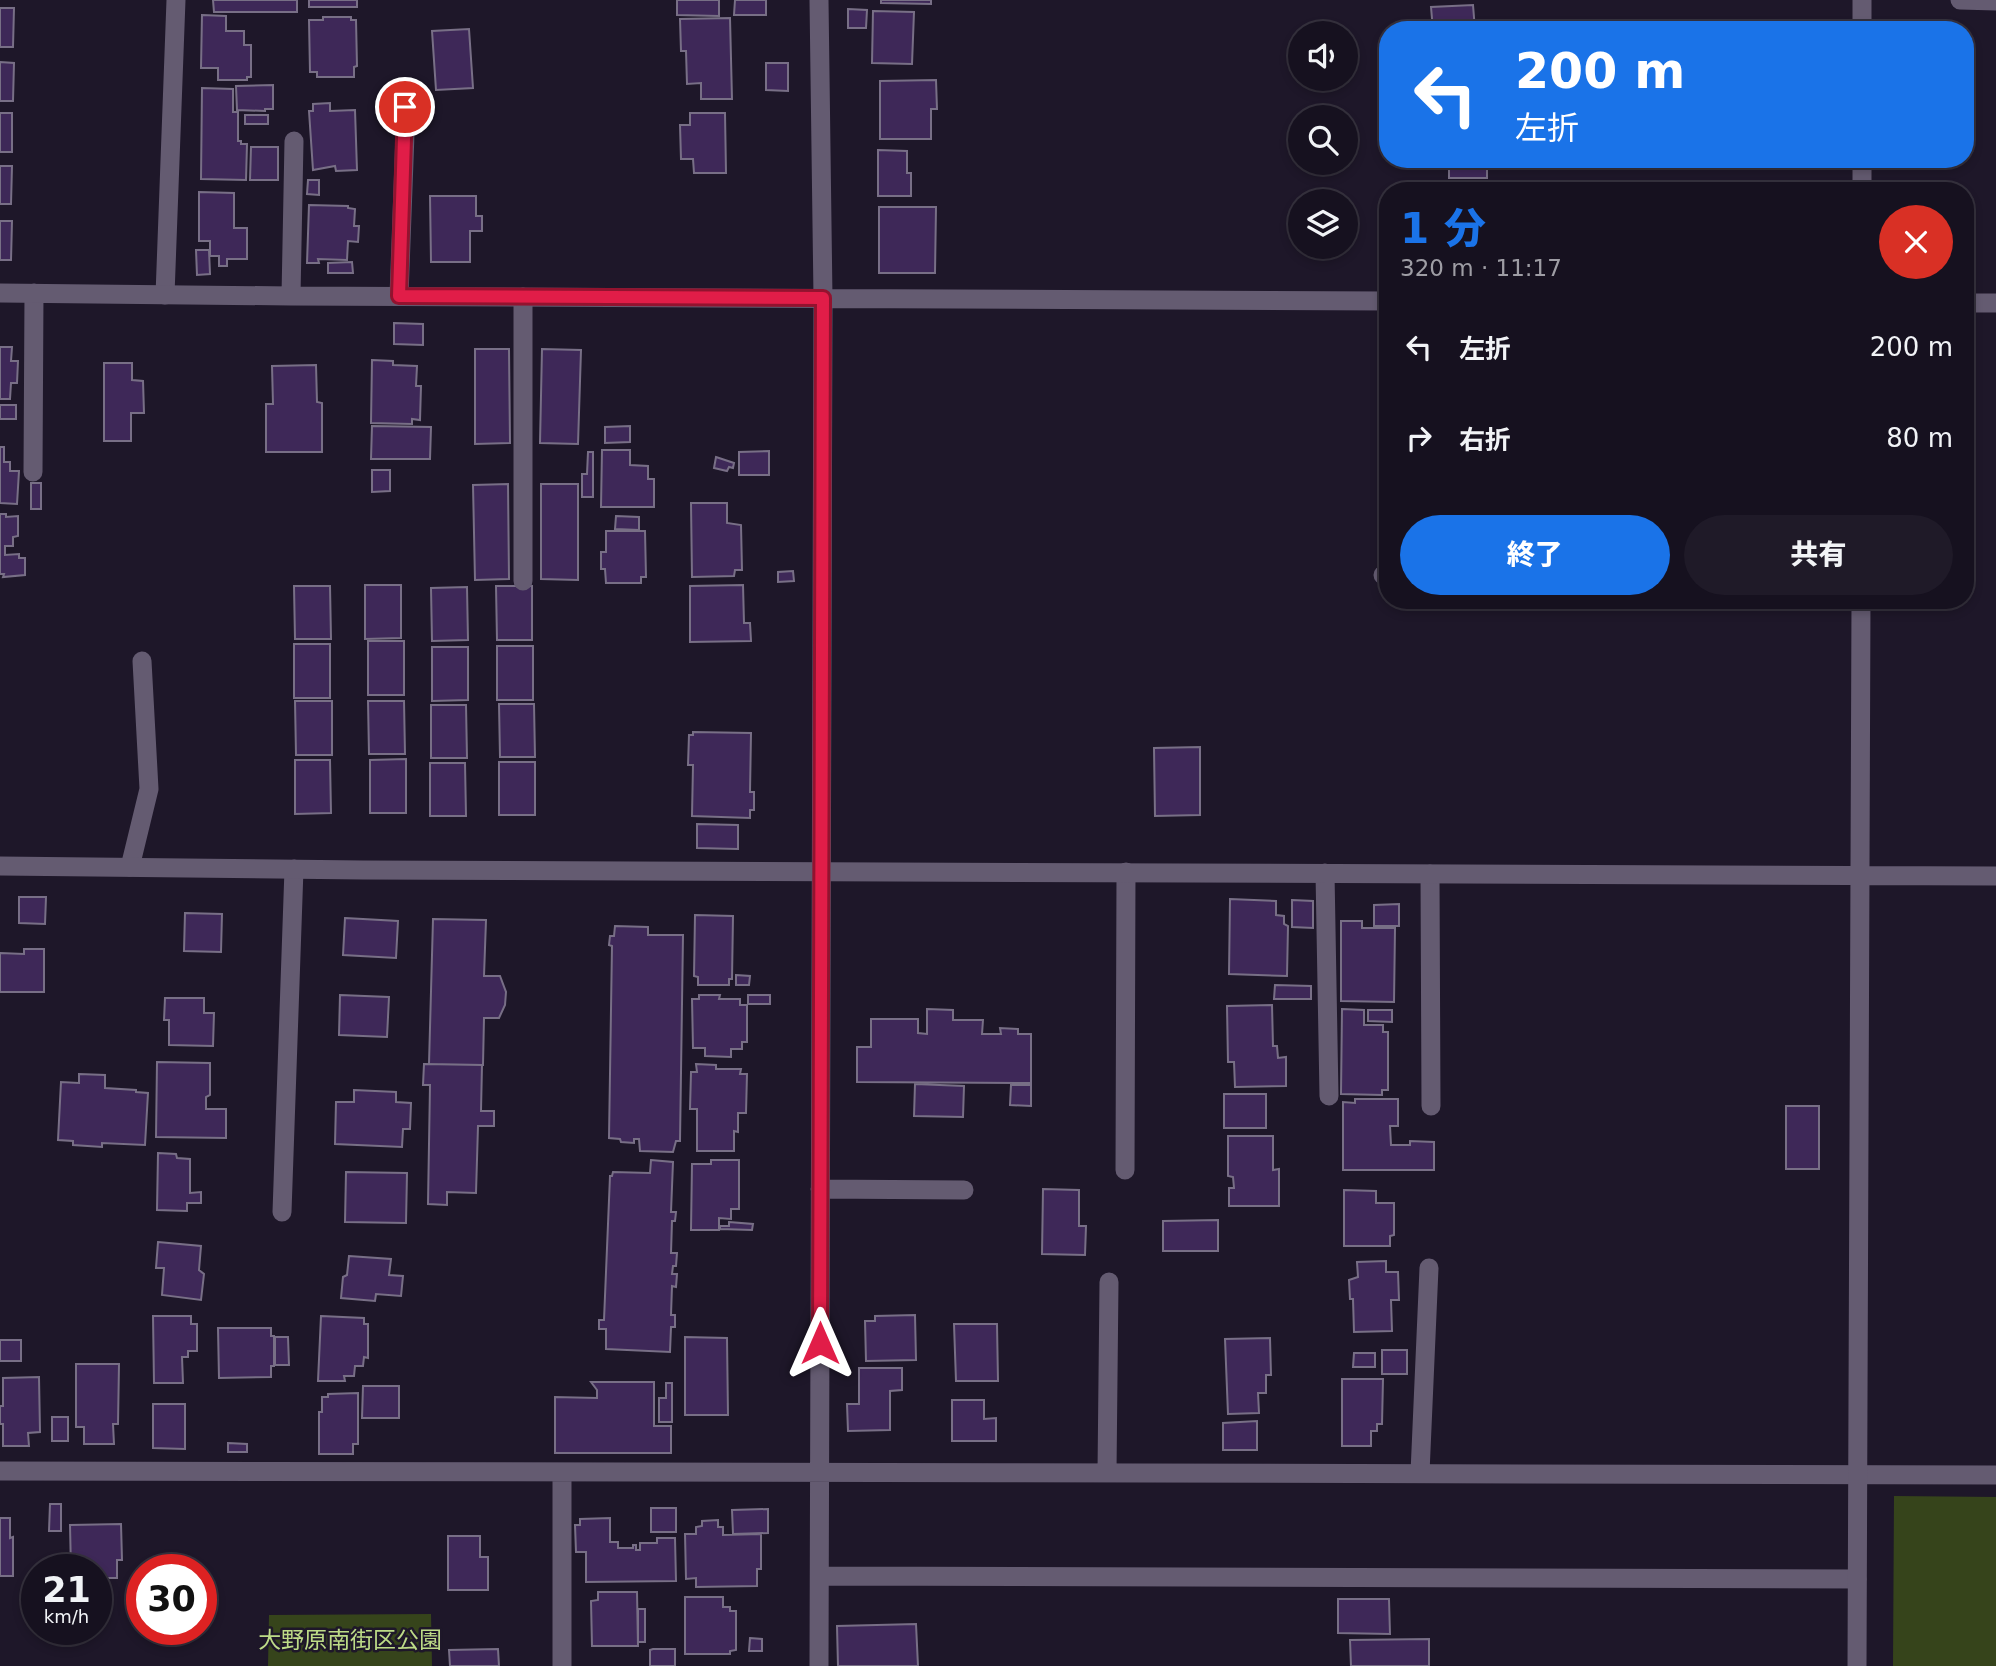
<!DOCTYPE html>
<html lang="ja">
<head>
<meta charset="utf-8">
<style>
  :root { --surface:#16111f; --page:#1f1a28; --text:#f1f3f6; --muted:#9e9da4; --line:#35313d; --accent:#1a73e8 }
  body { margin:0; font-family:"DejaVu Sans","Noto Sans JP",sans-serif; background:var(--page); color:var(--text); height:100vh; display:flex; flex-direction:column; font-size:26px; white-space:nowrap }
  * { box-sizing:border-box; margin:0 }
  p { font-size:23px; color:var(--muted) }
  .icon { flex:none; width:38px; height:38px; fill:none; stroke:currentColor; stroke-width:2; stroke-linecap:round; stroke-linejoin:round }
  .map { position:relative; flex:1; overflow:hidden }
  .drawer { position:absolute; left:1379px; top:182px; width:595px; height:427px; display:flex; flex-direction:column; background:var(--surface); border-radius:28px; box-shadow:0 4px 10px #0003,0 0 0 2px var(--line) }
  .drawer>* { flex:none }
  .top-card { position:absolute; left:1379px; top:21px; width:595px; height:147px; border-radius:28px; box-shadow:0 4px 10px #0003,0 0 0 2px var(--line); background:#1a73e8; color:#fff; overflow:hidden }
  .tools { position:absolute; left:1288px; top:21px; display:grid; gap:14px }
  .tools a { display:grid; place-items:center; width:70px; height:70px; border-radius:50%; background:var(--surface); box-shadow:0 4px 10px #0003,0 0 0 2px var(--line); font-size:35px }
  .speed { position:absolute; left:21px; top:1554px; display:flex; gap:14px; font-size:35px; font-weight:700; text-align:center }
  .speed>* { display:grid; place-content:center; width:91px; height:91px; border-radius:50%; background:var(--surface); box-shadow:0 4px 10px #0003,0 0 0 2px var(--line); line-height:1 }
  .speed small { font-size:18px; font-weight:400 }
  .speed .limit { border:10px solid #d22; background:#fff; color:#111 }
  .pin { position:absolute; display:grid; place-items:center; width:60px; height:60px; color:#fff; margin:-30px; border:4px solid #fff; border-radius:50%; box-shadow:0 2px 7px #0007 }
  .me { position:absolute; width:77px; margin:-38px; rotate:0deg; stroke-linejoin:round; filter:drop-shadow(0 0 5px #0008) }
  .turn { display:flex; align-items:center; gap:24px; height:147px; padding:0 21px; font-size:32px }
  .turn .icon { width:91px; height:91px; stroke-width:2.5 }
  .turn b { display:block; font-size:49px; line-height:60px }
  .round { display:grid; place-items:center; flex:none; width:74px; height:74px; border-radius:37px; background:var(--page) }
  .head { display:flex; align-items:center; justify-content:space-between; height:119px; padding:0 21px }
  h1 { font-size:42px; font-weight:800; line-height:52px; color:var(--accent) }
  .primary-button { display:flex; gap:14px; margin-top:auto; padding:14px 21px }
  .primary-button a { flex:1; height:80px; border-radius:42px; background:var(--accent); color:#fff; font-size:28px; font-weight:800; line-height:80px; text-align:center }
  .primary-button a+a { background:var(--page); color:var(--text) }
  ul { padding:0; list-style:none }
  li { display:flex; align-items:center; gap:21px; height:91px; padding:0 21px }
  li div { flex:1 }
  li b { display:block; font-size:26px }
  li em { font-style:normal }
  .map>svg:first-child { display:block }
  .green { fill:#36441b }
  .building { fill:#3e2858; stroke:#786f86; stroke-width:2 }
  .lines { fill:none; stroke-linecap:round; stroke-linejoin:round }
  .service { stroke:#645b71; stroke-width:19 }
  .minor { stroke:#645b71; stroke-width:19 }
  .tertiary { stroke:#645b71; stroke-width:19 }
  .route-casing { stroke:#92132f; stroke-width:18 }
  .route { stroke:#e11d48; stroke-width:12 }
  .labels { text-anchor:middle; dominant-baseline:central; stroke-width:5; stroke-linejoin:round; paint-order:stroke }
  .park-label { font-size:23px; fill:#bddb87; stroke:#1e1729 }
</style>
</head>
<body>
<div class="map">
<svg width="1996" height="1666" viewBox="0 0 1996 1666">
  <rect width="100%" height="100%" fill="#1e1729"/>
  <path class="green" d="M1894 1496 1996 1497V1666H1893Z
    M431 1614 432 1666H268L269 1615Z"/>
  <path class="building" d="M213 0H297V12H214Z
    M309 0H357V7H309Z
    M677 0H719V16L677 15Z
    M735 0H766V15H734Z
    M881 0H931V4L881 3Z
    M1473 5 1475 30H1433L1431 7Z
    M0 8H14L13 47H0Z
    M848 9 867 10 866 28H848Z
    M873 11 914 12 912 64 872 63Z
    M202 15 226 16V31H244V45H251V77H247V80H218V68H201Z
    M323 17H351V20H356L357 66 354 67V77H317V72H310L309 20H323Z
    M730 18 732 99H701V83L687 84 686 51H681L680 19Z
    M469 29 473 88 436 90 432 31Z
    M0 62 14 63 13 101H0Z
    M766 63H788V91L766 90Z
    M936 80 937 109H931V139H880V81Z
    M273 85V109H265V111L237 110 236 86Z
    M202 88 233 89V112H238V141H241V144H247L246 180 201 179Z
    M330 103V111L355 110 357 170 336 171 335 166 313 170 309 111H313V104Z
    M0 113H12V152H0Z
    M690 113H725L726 173H694L693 159H681L680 125H690Z
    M245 115H268V124H245Z
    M251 147H278V180H250Z
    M878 150 907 151V173H911V196H878Z
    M1434 159H1487V178H1449V165H1434Z
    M0 166H12L11 204H0Z
    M308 180H319V195L307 194Z
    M199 192 234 193V228H247V259H227V266H219V256H210V241H199Z
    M430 196H476V216H482V231H470V262H431Z
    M309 205 348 206V208L355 209 354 226H359L358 242 348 241 347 260 318 259 319 263H307Z
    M879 207H936L935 273H879Z
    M0 221H12L11 260H0Z
    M196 250H209L210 274 197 275Z
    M352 262 353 273H328V263Z
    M394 323 423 324V345L394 344Z
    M0 347H12L11 361H18L17 383H11L10 399H0Z
    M475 349H509L510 443 475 444Z
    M542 349 581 350 578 444 540 443Z
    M372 360 393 361V365L417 366 416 386H421L420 420 412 419V424L371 423Z
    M104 363H132V380L143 381 144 413H131V441H104Z
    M316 365 317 402 322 403V452H266V404H273L272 366Z
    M0 405H16V419H0Z
    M372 426 431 427 430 459H371Z
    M630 426V442L605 443V427Z
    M0 447H4V462H10V471H19L17 504 0 503Z
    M602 450H630V465L648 466V479H654V507H601Z
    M769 451V475H739V452Z
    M588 452H593V497H582V474H587Z
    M716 457 734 463 733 468 729 467 727 471 714 468Z
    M372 470H390V491L372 492Z
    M31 483H41V509H31Z
    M508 484 509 579 475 580 473 485Z
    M541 484H578V580L541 579Z
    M691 503H727V523L741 525 742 570H735L734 576 692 577Z
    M0 514H6V517L18 516V536L13 537V546H5V555L19 554V558H25V575L3 577 4 574H0Z
    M616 516 639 517V530L615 529Z
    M606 531H645L646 577H641V583H606L605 569H601V552H606Z
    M793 571 794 581 778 582V572Z
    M365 585H401V638L365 639Z
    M743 585 744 623H750L751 641 690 642V586Z
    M294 586H330L331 639H295Z
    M496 586H532V640H497Z
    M467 587 468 640 432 641 431 588Z
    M368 641H404V695H368Z
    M294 644H330V698H294Z
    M497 646H533V700H497Z
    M432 647H468V700L432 701Z
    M295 701H332V755H296Z
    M368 701H404L405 754H369Z
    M499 704H534L535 757H500Z
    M431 705H466L467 758H431Z
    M693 732 751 733 750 792H754V810H750V818L692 816 693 765H688L689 735H693Z
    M1200 747V815L1155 816 1154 748Z
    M406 759V813H370V760Z
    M295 760H330L331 813 295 814Z
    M499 762H535V815H499Z
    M430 763H465L466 816H430Z
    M697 824 738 825V849L697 848Z
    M19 897H46L45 924 19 923Z
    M1230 899 1276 901V915L1284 916V924L1288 926 1287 976 1229 974Z
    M1292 900 1313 901V928L1292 927Z
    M1399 904V926H1374V905Z
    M185 913 222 914 221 952 184 951Z
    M695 915 733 916 732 979H729V985H698V977L694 976Z
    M345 918 398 921 396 958 343 955Z
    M433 919 486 920 484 976H500L506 992 505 1005 499 1018H484L483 1065 429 1064Z
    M1341 921H1362V928H1395L1394 1002 1341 1001Z
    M615 926 648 927V935H683L680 1141H676L673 1152 640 1151 639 1139H634V1143L621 1142 620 1139 609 1138 612 946 609 945 610 936H614Z
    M24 949H44V992H0V953L24 954Z
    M736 975 750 976 749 985H736Z
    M1275 985 1311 986V999H1274Z
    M340 995 389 997 387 1037 339 1035Z
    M699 995H720L719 999H740V1005H747V1042H742V1049H731V1057L705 1056V1048H693L692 999H699Z
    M748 995H770V1004H748Z
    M165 998H204V1013H214L213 1046 169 1045V1020H164Z
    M1272 1005 1273 1046H1277L1278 1058 1286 1057V1086L1235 1087 1234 1062H1228L1227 1006Z
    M927 1009 953 1010V1020H983L982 1034H1001L1000 1028 1018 1029V1034H1031V1083L857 1082V1047H871V1019H918V1033L927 1034Z
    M1342 1009 1364 1010V1025H1383V1032H1388V1090H1382V1095L1341 1094Z
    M1368 1010H1392V1022L1368 1021Z
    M157 1062 210 1063V1095L206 1097V1109H226V1138L156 1137Z
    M424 1064 482 1065 481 1111H494V1126H478L476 1193 447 1192V1205L428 1204 430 1085H423Z
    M696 1064 716 1065V1069H741L740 1074H747L746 1113H738V1132L734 1131V1151H697V1109H690L691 1072H697Z
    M79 1074 105 1075V1088L136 1090V1092L148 1093 145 1145 102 1143V1147L73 1145V1141L58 1140 61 1082 79 1083Z
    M915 1084 964 1086 963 1117 914 1116Z
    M1011 1085H1031V1106L1010 1105Z
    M354 1090 396 1092V1102L411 1103 410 1129H403L402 1147 335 1144 336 1102H354Z
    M1224 1094H1266V1128H1224Z
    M1355 1099H1398V1126H1390L1391 1145H1410V1141L1434 1142V1170H1343V1102L1355 1103Z
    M1786 1106H1819V1169H1786Z
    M1228 1136H1273V1170L1279 1169V1206H1229V1188H1234L1233 1177 1228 1176Z
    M158 1153 176 1154 177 1158 190 1159V1193L201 1192V1203H187V1211L157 1210Z
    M651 1160 673 1162 671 1212H676L675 1221H672L671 1253H677L676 1266H673L672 1274H677L676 1287 672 1286 671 1315H675V1327H671L670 1352 606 1349V1329H599V1320H604L610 1176H612L613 1172 650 1173Z
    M711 1160H739V1209H731V1219L719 1218V1230H691L692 1164H711Z
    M346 1172 407 1173 406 1223 345 1222Z
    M1043 1189 1079 1190V1226H1086L1085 1255 1042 1254Z
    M1344 1190 1376 1191V1203H1394V1235L1390 1236V1246H1344Z
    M1218 1220V1251H1163V1221Z
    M729 1222 753 1224 752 1230 720 1229V1226H729Z
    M158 1242 201 1246 199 1270 204 1274 201 1300 162 1295 164 1268H156Z
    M349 1256 391 1259 389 1275 403 1276 401 1296 376 1294 375 1301 341 1298 343 1277 347 1275Z
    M1386 1261V1272H1398L1399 1300H1391L1392 1331 1354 1332 1353 1299H1350L1349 1280 1358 1277 1357 1262Z
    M915 1315 916 1360 866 1361 865 1321H875V1316Z
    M153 1316H191V1324H197V1351H188V1357H182L183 1383H154Z
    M321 1316 364 1318V1324H368V1358L364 1357 363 1366H355L354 1376H344L345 1381H318Z
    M954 1324H997L998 1381H956Z
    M218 1328H271V1336H274V1366H271V1377L219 1378Z
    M275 1337H288L289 1365H275Z
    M685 1337 727 1338 728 1415H685Z
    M1270 1338 1271 1375H1266V1393H1258L1259 1413 1228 1414 1225 1339Z
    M0 1340H21V1361H0Z
    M1382 1350H1407V1374H1382Z
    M1354 1353H1375V1367H1353Z
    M76 1364H119L118 1424H113L114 1444H84V1427H76Z
    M859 1368H902V1390L890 1391V1430L848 1431 847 1404H859Z
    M39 1377 40 1432 28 1433 29 1446H3V1424H0V1406H3V1378Z
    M1342 1379H1383L1382 1424H1377V1431H1371V1446H1342Z
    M591 1382H654V1426H671V1453H555V1397L597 1398V1390Z
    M666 1383H672V1422H659V1398H666Z
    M363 1386H399V1418H362Z
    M358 1393V1444H353V1454H319V1412H322V1397H328V1394Z
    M952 1400H984V1419L996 1418V1441H952Z
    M153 1404H185V1449L153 1448Z
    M52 1417H68V1441H52Z
    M1257 1421V1450H1223V1423Z
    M228 1443 247 1444V1452H228Z
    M50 1504H61V1531H49Z
    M651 1508H676V1532H651Z
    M768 1509V1533L733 1534 732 1510Z
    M0 1518H10V1538L13 1537V1576H0Z
    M610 1518V1542H618V1548H633V1545H636V1550H640V1543H657V1538H675L676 1581 586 1582V1552H576L575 1525H580V1519Z
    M718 1520V1527H723V1535L761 1534V1569H757V1586L696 1587V1578L686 1579 685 1534H696V1527L702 1526V1521Z
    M121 1524 122 1560H117V1578H96V1570H71L70 1525Z
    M448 1536H480V1557H488V1590H448Z
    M598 1592H637L638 1646H592L591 1601 598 1600Z
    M685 1597H723V1607H730V1611H736V1650L730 1651V1654H685Z
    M1338 1599H1389L1390 1634 1338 1633Z
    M638 1609H645V1642H638Z
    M916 1624 918 1666H838L837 1626Z
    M750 1638 762 1639V1651H749Z
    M1429 1639V1666H1351L1350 1640Z
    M498 1649 499 1666H450L449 1650Z
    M653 1649H675V1666H650V1650Z"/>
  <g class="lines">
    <path class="service" d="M165 295 176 0
      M33 472 34 293
      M523 581V297
      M1325 873 1329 1096"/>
    <path class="minor" d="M1960 0 1996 1
      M0 293 291 296 1388 301
      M291 296 294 141
      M399 296 406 107
      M1965 303H1996
      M1383 575H1388
      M130 867 149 789 142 661
      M1430 874 1431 1106
      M1125 1170 1126 872
      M820 1189 964 1190
      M282 1212 294 869
      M0 1471C665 1474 1331 1471 1996 1475
      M1107 1472 1109 1282
      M1420 1473 1429 1268
      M562 1474V1666
      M820 1576 1857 1579
      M819 1666 823 298 819 0"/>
    <path class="tertiary" d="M1862 0V30
      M1862 159V191
      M0 866 363 870 1996 876
      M1857 1666 1861 600"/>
  </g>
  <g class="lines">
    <defs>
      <path id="route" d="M405 107 399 296 823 298 820 1343"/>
    </defs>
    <use href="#route" class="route-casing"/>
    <use href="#route" class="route"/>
  </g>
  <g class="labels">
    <g class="park-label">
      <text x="350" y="1640">大野原南街区公園</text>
    </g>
  </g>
</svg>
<div class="tools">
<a><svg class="icon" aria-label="sound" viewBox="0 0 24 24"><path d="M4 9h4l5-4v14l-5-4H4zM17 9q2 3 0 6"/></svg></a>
<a><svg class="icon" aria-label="search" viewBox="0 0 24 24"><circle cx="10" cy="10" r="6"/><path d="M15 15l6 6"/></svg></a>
<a><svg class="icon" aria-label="layers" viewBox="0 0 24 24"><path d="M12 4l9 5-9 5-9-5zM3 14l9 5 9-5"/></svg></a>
</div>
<div class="speed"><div>21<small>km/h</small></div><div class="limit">30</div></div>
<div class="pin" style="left:405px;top:107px;background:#d93025"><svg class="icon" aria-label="arrive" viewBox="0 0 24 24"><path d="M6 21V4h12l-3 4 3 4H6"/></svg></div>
<svg class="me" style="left:820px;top:1343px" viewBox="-20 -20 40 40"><path d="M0-17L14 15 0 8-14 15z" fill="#e11d48" stroke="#fff" stroke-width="4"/></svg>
<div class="top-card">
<div class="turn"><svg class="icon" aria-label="left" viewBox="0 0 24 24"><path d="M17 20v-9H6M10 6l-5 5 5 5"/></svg><div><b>200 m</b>左折</div></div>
</div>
<section class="drawer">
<div class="head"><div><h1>1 分</h1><p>320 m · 11:17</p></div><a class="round" style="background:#d93025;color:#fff"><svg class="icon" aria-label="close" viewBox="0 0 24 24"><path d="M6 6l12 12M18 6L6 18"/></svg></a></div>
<ul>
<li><svg class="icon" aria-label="left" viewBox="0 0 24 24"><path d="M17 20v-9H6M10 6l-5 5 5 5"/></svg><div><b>左折</b></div><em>200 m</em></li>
<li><svg class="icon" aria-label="right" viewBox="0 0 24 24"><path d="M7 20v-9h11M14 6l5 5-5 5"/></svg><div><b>右折</b></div><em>80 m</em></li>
</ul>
<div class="primary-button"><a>終了</a><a>共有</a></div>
</section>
</div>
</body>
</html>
